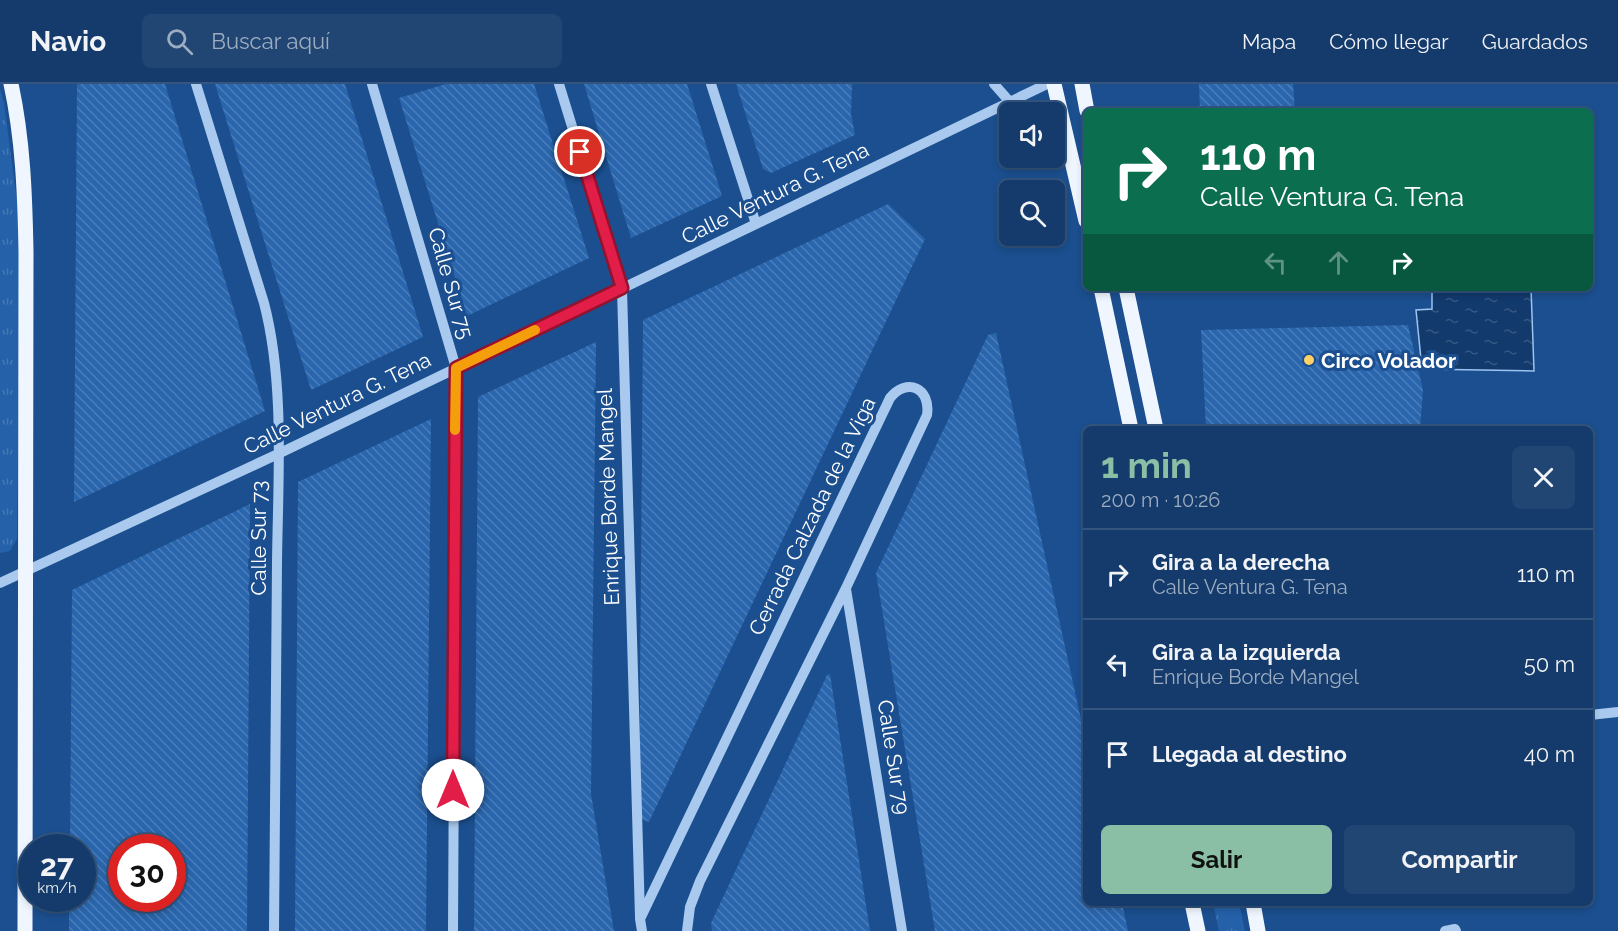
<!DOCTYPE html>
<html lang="es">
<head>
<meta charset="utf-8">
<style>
  :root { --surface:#143b6b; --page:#214673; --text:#f1f3f6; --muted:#9dadc1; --line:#33557e; --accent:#8abfa5 }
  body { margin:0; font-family:Raleway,sans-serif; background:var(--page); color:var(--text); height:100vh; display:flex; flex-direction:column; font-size:22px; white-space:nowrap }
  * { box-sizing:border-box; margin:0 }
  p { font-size:20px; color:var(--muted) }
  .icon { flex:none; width:33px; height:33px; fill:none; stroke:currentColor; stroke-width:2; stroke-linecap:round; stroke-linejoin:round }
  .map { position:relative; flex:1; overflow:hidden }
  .drawer { position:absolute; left:1083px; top:342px; width:510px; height:480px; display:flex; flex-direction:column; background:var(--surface); border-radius:9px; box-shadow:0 3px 9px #0003,0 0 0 2px var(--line) }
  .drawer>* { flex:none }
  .banner { position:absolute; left:1083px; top:24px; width:510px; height:183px; border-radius:9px; box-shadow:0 3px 9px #0003,0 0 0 2px var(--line); background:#0b6e4f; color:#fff; overflow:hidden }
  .fabs { position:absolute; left:999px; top:18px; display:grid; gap:12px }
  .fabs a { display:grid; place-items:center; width:66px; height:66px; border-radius:9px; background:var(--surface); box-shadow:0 3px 9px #0003,0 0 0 2px var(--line); font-size:30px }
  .speed { position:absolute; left:18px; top:750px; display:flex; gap:12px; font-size:30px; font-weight:700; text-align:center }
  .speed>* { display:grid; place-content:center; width:78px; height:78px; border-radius:50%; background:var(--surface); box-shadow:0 3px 9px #0003,0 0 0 2px var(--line); line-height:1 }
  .speed small { font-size:15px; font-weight:400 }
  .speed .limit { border:9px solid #d22; background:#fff; color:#111 }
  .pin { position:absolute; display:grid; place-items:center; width:51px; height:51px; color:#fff; margin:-26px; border:3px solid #fff; border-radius:50%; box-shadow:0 2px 6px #0007 }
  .me { position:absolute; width:66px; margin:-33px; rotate:0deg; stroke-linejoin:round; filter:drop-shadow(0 0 4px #0008) }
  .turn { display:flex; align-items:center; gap:21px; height:126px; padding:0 18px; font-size:27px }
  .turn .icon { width:78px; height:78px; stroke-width:2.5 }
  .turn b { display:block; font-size:42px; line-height:51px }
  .lanes { display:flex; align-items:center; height:57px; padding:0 18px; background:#0003; justify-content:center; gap:30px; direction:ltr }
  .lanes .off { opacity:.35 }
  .round { display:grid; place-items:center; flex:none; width:63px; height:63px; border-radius:9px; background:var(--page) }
  .overview { display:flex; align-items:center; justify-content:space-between; height:102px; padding:0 18px }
  h1 { font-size:36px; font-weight:700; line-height:45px; color:var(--accent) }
  .cta { display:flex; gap:12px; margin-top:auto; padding:12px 18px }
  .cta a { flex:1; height:69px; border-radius:9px; background:var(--accent); color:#111; font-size:24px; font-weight:700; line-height:69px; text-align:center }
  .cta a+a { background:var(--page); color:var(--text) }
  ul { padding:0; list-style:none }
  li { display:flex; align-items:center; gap:18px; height:90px; padding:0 18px; border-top:2px solid var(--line) }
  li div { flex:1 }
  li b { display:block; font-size:22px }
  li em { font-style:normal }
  header { display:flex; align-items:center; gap:36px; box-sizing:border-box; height:84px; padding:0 30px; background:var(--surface); border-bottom:2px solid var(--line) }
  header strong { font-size:28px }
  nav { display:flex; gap:33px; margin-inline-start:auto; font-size:21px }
  .search { width:420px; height:54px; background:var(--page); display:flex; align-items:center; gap:15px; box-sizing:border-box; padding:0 21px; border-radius:9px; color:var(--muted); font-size:22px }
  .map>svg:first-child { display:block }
  .grass { fill:url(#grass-tufts) }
  .water { fill:url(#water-ripples); stroke:#9cc4f0; stroke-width:1.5 }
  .building { fill:url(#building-back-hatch); fill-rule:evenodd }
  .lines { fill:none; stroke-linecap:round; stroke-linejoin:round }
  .minor { stroke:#a9c9ee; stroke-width:10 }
  .major { stroke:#f0f6ff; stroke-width:15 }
  .route-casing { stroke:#92132f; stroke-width:15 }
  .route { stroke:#e11d48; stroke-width:10 }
  .slow { stroke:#f59e0b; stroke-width:10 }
  .poi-dot { fill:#ffd166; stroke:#1b4f8f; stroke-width:2 }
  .labels { text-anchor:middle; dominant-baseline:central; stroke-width:6; stroke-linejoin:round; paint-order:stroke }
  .street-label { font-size:21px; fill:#fff; stroke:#1b4f8f }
  .poi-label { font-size:21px; font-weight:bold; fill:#fff; stroke:#1b4f8f; text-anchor:start }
</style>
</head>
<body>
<header>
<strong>Navio</strong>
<div class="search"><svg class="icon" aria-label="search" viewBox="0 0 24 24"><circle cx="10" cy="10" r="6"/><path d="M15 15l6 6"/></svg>Buscar aquí</div>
<nav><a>Mapa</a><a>Cómo llegar</a><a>Guardados</a></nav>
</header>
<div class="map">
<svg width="1618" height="847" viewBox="0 0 1618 847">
  <defs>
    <pattern id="grass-tufts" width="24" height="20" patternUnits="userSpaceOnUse" patternTransform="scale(1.5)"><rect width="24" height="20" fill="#2461a8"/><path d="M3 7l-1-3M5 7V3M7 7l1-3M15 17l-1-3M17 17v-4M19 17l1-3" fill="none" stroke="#4579b5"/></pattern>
    <pattern id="water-ripples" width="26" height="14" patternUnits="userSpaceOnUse" patternTransform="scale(1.5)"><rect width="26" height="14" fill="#123a6d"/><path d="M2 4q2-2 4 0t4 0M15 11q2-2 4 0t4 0" fill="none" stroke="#365883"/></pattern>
    <pattern id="building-back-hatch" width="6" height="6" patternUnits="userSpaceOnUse" patternTransform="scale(1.5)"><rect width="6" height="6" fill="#2a66ad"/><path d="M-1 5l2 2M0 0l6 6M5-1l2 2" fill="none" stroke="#4a7db9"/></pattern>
  </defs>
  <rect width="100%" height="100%" fill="#1b4f8f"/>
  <path class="grass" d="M0 5 4 19 17 117 20 198 17 455 10 467 0 469Z
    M1213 819H1239L1245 847H1219Z"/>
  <path class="water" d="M1432 204H1531L1534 287 1422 285 1416 226 1432 225Z"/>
  <path class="building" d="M77 0H165L265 327 74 418Z
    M215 0H345L423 253 311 306Z
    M446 0H534L589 174 467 232 399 14Z
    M584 0H687L722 112 631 154Z
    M736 0H852L851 30 855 51 771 89 763 85Z
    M1199 0H1293L1295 27H1200Z
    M888 120 925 155 649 738 639 734 643 236Z
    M1408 241 1423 306 1420 345H1206L1201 246Z
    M996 249 1086 658V819H1122L1128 847H935L876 489 988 251Z
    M596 258 591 710 614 847H474L478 313Z
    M431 335 426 847H295L298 398Z
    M250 420 247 847H69V814H82V764H70L72 506ZM122 764H172V814H122Z
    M830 590 870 847H712L711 839 827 591Z"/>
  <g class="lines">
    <path class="minor" d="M196 0 264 219C285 299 278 395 277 478 276 601 275 724 274 847
      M372 0 456 284 453 847
      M559 0 622 205 640 833
      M711 0 756 140
      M994 0 1010 18
      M0 499 278 370 1047 0
      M846 505 902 847
      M1590 631 1618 628
      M642 847 640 835 890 314C907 293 931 304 927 331L846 504 700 797 690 823 687 847
      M1445 847 1455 845 1456 847"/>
    <path class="major" d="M11 0C23 55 25 112 26 168L25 847
      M1054 0 1086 137
      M1082 0 1087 27
      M1101 204 1131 345
      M1126 204 1156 345
      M1192 819 1198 847
      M1253 819 1258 847"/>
  </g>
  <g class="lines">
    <defs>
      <path id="route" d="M453 706 456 284 622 204 580 68"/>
    </defs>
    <use href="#route" class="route-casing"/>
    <use href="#route" class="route"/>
    <path class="slow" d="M455 346 456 284 535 246"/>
  </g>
  <circle class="poi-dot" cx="1309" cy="276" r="6"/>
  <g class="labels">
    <g class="street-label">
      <text transform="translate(775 109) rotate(-26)">Calle Ventura G. Tena</text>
      <text transform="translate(451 199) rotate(74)">Calle Sur 75</text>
      <text transform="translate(337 319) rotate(-26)">Calle Ventura G. Tena</text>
      <text transform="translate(608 413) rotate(-92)">Enrique Borde Mangel</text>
      <text transform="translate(812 432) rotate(-64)">Cerrada Calzada de la Viga</text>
      <text transform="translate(258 454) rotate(-90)">Calle Sur 73</text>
      <text transform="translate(894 673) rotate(81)">Calle Sur 79</text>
    </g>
    <g class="poi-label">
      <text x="1321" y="276">Circo Volador</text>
    </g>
  </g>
</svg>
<div class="fabs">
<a><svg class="icon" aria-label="sound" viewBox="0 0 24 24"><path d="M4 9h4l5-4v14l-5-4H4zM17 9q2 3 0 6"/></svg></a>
<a><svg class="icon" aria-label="search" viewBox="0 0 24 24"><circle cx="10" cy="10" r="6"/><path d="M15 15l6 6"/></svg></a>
</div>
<div class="speed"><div>27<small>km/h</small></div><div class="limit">30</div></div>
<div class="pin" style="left:580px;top:68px;background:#d93025"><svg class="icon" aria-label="arrive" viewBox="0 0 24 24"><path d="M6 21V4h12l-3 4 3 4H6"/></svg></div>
<svg class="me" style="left:453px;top:706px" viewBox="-20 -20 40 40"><circle r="19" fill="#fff"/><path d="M0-13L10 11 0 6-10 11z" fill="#e11d48"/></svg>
<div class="banner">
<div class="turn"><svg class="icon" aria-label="right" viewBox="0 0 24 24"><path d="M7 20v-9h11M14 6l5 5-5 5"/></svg><div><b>110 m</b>Calle Ventura G. Tena</div></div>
<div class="lanes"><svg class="icon off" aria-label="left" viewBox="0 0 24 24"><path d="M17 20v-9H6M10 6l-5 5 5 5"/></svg><svg class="icon off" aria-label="ahead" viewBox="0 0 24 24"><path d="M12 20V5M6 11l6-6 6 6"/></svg><svg class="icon" aria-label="right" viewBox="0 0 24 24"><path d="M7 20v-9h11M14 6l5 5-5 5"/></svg></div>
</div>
<section class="drawer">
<div class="overview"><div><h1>1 min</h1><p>200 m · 10:26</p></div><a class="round"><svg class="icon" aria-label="close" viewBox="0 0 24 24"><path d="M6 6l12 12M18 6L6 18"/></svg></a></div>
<ul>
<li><svg class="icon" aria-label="right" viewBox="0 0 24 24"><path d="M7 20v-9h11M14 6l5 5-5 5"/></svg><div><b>Gira a la derecha</b><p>Calle Ventura G. Tena</p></div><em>110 m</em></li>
<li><svg class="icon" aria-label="left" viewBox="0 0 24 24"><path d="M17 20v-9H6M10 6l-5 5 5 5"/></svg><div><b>Gira a la izquierda</b><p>Enrique Borde Mangel</p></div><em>50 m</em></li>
<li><svg class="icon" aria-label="arrive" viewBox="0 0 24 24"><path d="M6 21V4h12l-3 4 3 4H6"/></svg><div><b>Llegada al destino</b></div><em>40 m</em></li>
</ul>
<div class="cta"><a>Salir</a><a>Compartir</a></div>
</section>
</div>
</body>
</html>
